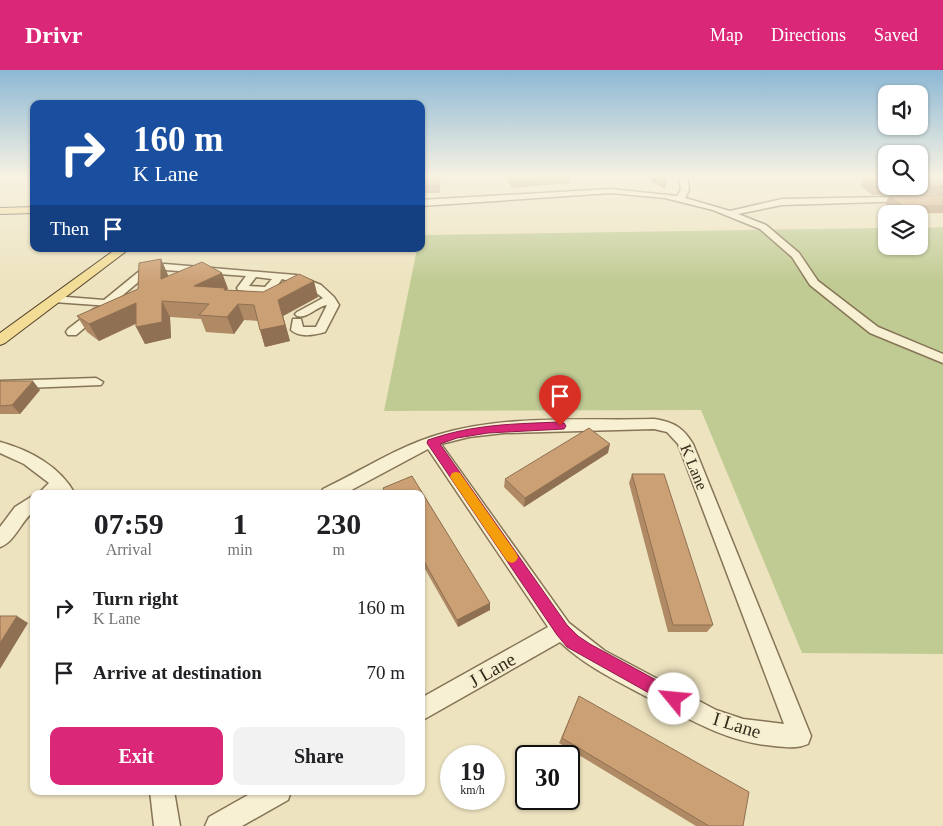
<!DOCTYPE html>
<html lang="en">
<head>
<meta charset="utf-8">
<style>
  :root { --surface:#fff; --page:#f2f2f2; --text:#202124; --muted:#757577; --accent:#db2777 }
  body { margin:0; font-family:"Times New Roman",serif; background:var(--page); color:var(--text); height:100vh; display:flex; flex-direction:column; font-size:19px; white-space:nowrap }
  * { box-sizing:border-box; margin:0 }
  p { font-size:16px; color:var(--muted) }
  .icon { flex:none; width:28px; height:28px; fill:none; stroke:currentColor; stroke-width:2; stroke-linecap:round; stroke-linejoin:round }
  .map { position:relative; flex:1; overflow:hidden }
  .sheet { position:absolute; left:30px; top:420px; width:395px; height:305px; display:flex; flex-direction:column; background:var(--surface); border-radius:10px; box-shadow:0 1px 4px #0004 }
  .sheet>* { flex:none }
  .banner { position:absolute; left:30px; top:30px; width:395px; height:152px; border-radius:10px; box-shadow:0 1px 4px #0004; background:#1a4fa0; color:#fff; overflow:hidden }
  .buttons { position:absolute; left:878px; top:15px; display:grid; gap:10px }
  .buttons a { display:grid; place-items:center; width:50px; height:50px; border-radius:10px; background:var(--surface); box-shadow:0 1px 4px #0004; font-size:25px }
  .speed { position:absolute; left:440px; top:675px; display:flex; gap:10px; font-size:25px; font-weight:700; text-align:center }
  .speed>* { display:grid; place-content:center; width:65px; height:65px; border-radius:50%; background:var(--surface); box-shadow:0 1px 4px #0004; line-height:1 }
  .speed small { font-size:12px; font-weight:400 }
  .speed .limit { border:2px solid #111; border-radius:8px; background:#fff; color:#111 }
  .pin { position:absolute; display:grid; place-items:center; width:42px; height:42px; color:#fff; margin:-51px -21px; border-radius:50% 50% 50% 0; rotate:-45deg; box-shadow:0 0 5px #0007 }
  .pin .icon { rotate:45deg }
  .me { position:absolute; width:55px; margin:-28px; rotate:298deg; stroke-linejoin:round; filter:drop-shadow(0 0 4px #0008) }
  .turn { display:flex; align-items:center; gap:18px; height:105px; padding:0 20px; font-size:22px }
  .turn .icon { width:65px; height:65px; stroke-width:2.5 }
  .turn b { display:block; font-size:35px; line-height:42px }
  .then { display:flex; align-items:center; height:48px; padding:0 20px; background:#0003; gap:10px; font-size:19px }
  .eta { display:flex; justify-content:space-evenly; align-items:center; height:85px; text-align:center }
  .eta b { font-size:30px; font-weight:600; line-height:35px }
  .button { display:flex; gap:10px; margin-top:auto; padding:10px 20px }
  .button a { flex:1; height:58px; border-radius:10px; background:var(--accent); color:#fff; font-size:20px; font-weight:600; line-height:58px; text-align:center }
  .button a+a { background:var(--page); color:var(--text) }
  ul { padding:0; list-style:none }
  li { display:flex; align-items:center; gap:15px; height:65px; padding:0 20px }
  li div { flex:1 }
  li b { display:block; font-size:19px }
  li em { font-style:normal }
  header { display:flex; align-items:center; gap:30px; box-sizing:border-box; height:70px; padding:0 25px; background:var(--accent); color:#fff }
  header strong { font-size:24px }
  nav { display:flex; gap:28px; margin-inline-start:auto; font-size:18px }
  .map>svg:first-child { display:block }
  .green { fill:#c0cb93 }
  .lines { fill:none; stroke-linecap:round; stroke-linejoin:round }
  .minor-casing { stroke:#867457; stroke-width:3 }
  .major-casing { stroke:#53412c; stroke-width:2 }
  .minor { fill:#f8f0d2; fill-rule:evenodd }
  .major { fill:#f2dc96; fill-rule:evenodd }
  .wall { fill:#af8a65 }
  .shaded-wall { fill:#8f7052 }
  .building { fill:#cca075; stroke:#8f7052 }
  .route { fill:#db2777; stroke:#8e194d }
  .slow { fill:#f59e0b }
  .labels { text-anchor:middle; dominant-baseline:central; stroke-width:4; stroke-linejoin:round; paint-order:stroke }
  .street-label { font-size:16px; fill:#352a1c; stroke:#f5edce }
  .near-street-label { font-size:19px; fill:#352a1c; stroke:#f5edce }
</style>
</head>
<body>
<header>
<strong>Drivr</strong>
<nav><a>Map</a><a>Directions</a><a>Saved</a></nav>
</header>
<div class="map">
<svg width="943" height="756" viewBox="0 0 943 756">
  <rect width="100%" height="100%" fill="#ede3bf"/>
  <path class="green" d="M943 157V584L802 583 701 340 384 341 417 179H421V165L886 158V176H919V158Z"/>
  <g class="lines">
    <defs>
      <path id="minor" d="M679 107H687L689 120 685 128 730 141 782 129 943 126V130L782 135 738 144 766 155 799 183 818 211 878 257 943 284V293L870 263 810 215 792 187 760 159 713 140 665 128 611 123 421 136V130L611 119 677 126 681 120Z
        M165 194 296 205 321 215 334 227 339 235 325 262C314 265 300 268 291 260L293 249H301L303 257H316L327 235C317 236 308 249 297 246L295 244 297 242 323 228 307 216 282 209 272 223 268 224 238 220 237 218 246 206 165 200 149 203 110 236 54 232 49 229 54 226 104 230 142 199ZM256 207 272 209 265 217 249 216Z
        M98 238 104 241 102 243 76 265H68L66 262 68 259 94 239Z
        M96 308 103 312 101 315 0 319V311Z
        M654 349C673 352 683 357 693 374L811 666 808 674C797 679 786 677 774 676 726 672 689 649 647 627 617 611 585 596 560 572L421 651V628L548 557 428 379 344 424H321L323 419C361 401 397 377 437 365 503 344 585 351 654 349ZM654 359 667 362 678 374 784 654 743 649 716 640 605 581 569 553 441 374 469 367 504 363Z
        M0 372C29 380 60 396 75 424H38L49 413 24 394 0 383Z
        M34 425V441C21 451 15 472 0 477V457L15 437Z
        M150 721H174L180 756H154Z
        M255 721H291L288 730 242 756H205L209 747Z"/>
      <path id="major" d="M34 137V143L0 144V138Z
        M116 179H129L5 273 0 275V263Z"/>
    </defs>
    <use href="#minor" class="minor-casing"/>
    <use href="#major" class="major-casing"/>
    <use href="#minor" class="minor"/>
    <use href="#major" class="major"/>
  </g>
  <path class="wall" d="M421 107H440V123H421Z
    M506 107H570V113L512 118Z
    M651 107H666L667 112 665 119 655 113H652Z
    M863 109 943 110V124L873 125 860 116Z
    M943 125V143L899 144 885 134 889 126Z
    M75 179H93L91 180H76Z
    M161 189 168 206 222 203 228 219 226 220 318 227 283 246 290 271 265 277 260 260 258 251 244 250 234 264 206 262 201 249 170 247 171 268 145 274 136 254 99 271 87 262 77 246 138 219Z
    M0 311 40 320 20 344H0Z
    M608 383 524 437 504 417 505 409Z
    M632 404 713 555 707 562H668L629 413Z
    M412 406 490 533V540L458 557 421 492V424H384L383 418Z
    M579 626 743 756H696L559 673Z"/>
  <path class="shaded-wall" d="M654 107H657L655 113H652Z
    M161 189 168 205 169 225 161 209Z
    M222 203 228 219 226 220 194 216Z
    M314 211 318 227 283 246 290 271 265 277 260 260 278 230Z
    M162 231 170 247 171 268 145 274 136 257Z
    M136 233 145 249 99 271 89 254Z
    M238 234 244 250 234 264 227 247Z
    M33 311 40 320 20 344 12 335Z
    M610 374 608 383 524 437 525 428Z
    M490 533V540L458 557 457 550Z
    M17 546 28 553 0 599V573Z"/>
  <path class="building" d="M421 107H440V116H421Z
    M510 107H567L513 110Z
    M658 107H666L667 112Z
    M863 109H886V116H919V110H943V117L877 118Z
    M943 125V136H903L889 126Z
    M161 189V209L202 192 222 203 194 216 225 218 224 220 263 222 299 204 314 211 278 230 285 255 260 260 254 235 238 234 227 247 199 245 209 234 162 231V252L136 257V233L89 254 77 246 138 219 139 193Z
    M0 311H33L12 335 0 336Z
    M589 358 610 374 525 428 505 409Z
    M632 404H664L713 555H673Z
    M412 406 490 533 457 550 421 486V424H386L383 418Z
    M0 546H17L0 573Z
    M579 626 749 722 743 756H709L562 668Z"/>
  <linearGradient id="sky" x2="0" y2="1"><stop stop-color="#8cb8d5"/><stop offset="0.5" stop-color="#f7f2e2"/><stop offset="1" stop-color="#f7f2e2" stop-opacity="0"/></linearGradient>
  <rect width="943" height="212" fill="url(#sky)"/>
  <path class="route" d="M560 352 564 353 566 356 564 359 488 363 457 368 440 374 567 555 578 566 590 574 680 623 683 629 680 635 674 637 567 577 557 565 427 373 428 370C474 354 513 354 560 352Z"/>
  <path class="slow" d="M456 402 460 403 516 483 518 487 516 491 512 493 507 491 452 410 450 407 452 403Z"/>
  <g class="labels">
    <g class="street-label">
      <text transform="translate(694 397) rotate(68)">K Lane</text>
    </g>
    <g class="near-street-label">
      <text transform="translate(492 600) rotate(-30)">J Lane</text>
      <text transform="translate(737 655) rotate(17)">I Lane</text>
    </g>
  </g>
</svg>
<div class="buttons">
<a><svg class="icon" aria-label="sound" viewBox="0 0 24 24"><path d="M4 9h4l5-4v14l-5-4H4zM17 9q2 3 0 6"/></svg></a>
<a><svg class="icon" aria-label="search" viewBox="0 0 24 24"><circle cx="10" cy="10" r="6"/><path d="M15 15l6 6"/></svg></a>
<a><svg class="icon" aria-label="layers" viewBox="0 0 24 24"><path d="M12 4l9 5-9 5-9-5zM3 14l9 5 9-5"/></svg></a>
</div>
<div class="speed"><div>19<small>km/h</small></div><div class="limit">30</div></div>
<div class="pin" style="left:560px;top:356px;background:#d93025"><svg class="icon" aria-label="arrive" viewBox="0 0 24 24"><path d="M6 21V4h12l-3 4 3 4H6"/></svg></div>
<svg class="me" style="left:674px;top:629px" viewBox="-20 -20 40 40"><circle r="19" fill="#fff"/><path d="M0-13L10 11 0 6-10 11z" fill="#db2777"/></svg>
<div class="banner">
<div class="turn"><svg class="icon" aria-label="right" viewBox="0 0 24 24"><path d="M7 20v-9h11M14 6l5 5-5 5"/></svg><div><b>160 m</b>K Lane</div></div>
<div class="then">Then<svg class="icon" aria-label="arrive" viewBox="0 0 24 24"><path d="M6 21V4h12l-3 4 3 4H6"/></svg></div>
</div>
<section class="sheet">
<div class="eta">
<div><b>07:59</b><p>Arrival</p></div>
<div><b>1</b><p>min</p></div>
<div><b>230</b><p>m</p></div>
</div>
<ul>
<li><svg class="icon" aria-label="right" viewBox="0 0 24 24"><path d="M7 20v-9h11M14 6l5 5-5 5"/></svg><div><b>Turn right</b><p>K Lane</p></div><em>160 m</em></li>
<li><svg class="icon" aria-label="arrive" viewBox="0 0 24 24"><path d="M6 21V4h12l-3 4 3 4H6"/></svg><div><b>Arrive at destination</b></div><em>70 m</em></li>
</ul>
<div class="button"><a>Exit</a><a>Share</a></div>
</section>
</div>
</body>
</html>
